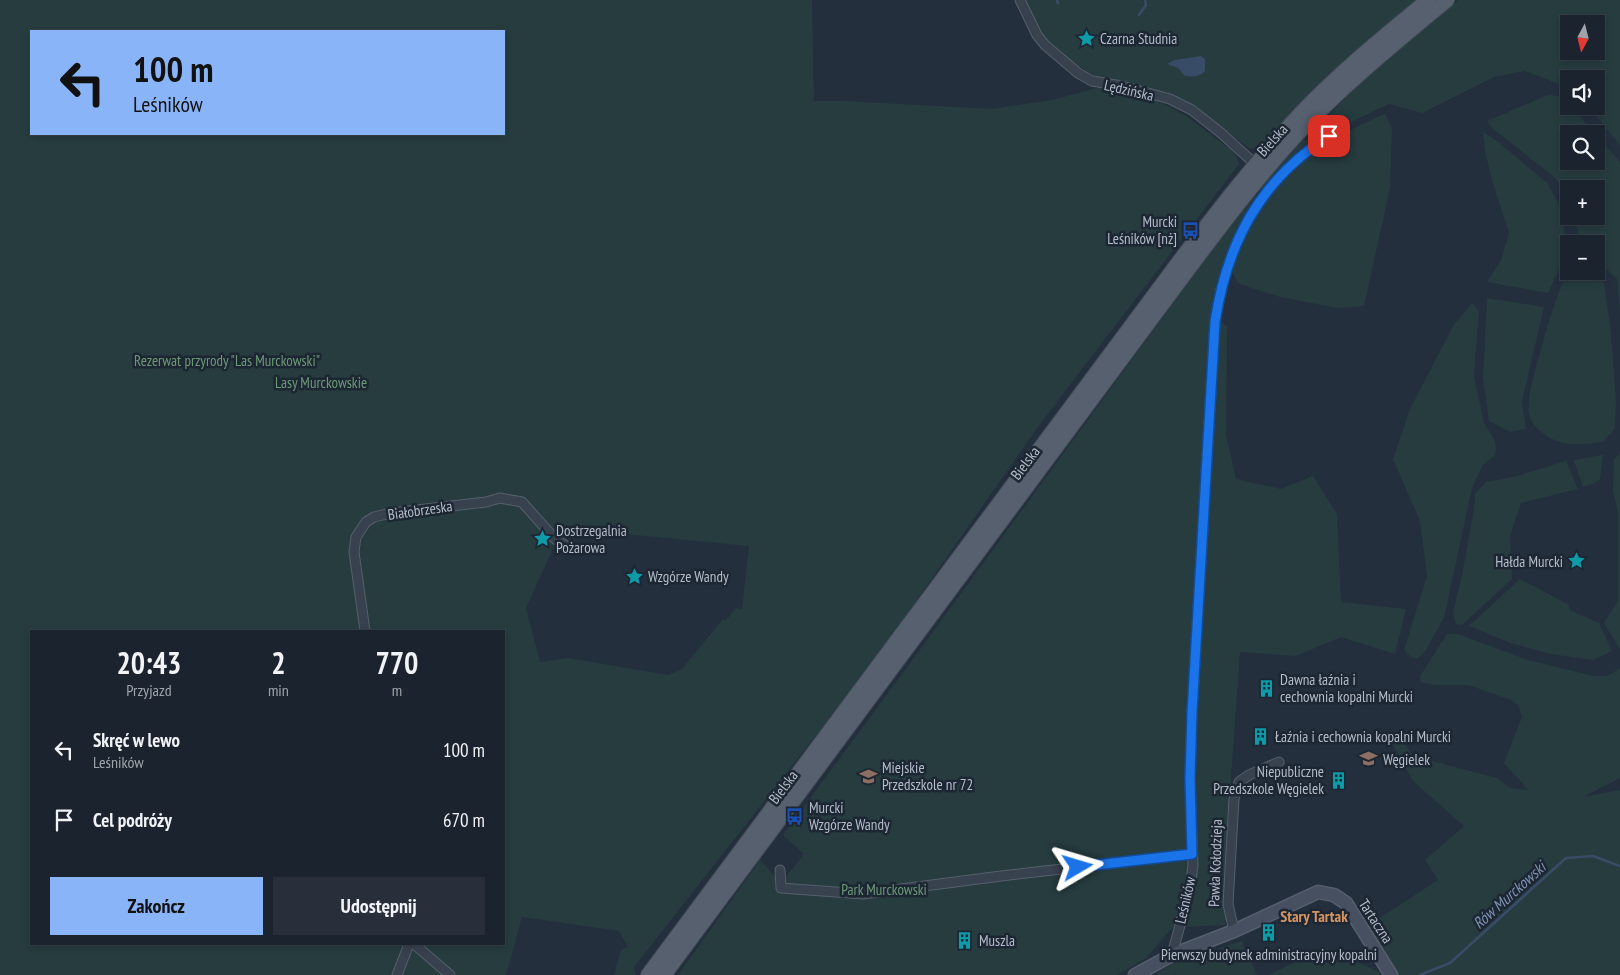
<!DOCTYPE html>
<html lang="pl">
<head>
<meta charset="utf-8">
<style>
  :root { --surface:#1b232e; --page:#282f3a; --text:#f1f3f6; --muted:#a0a4aa; --line:#39404a; --accent:#8ab4f8 }
  body { margin:0; font-family:"PT Sans Narrow",sans-serif; background:var(--page); color:var(--text); height:100vh; display:flex; flex-direction:column; font-size:19px; white-space:nowrap }
  * { box-sizing:border-box; margin:0 }
  p { font-size:16px; color:var(--muted) }
  .icon { flex:none; width:28px; height:28px; fill:none; stroke:currentColor; stroke-width:2; stroke-linecap:round; stroke-linejoin:round }
  .map { position:relative; flex:1; overflow:hidden }
  .side { position:absolute; left:30px; top:630px; width:475px; height:315px; display:flex; flex-direction:column; background:var(--surface); border-radius:0px; box-shadow:0 2px 8px #0003,0 0 0 1px var(--line) }
  .side>* { flex:none }
  .top-card { position:absolute; left:30px; top:30px; width:475px; height:105px; border-radius:0px; box-shadow:0 2px 8px #0003,0 0 0 1px var(--line); background:#8ab4f8; color:#111; overflow:hidden }
  .needle { width:32px; rotate:187deg }
  .tools { position:absolute; left:1560px; top:15px; display:grid; gap:10px }
  .tools a { display:grid; place-items:center; width:45px; height:45px; border-radius:0px; background:var(--surface); box-shadow:0 2px 8px #0003,0 0 0 1px var(--line); font-size:25px }
  .pin { position:absolute; display:grid; place-items:center; width:42px; height:42px; color:#fff; margin:-21px; border-radius:10px; box-shadow:0 2px 8px #0006 }
  .me { position:absolute; width:55px; margin:-28px; rotate:83deg; stroke-linejoin:round; filter:drop-shadow(0 0 4px #0008) }
  .turn { display:flex; align-items:center; gap:18px; height:105px; padding:0 20px; font-size:22px }
  .turn .icon { width:65px; height:65px; stroke-width:2.5 }
  .turn b { display:block; font-size:35px; line-height:42px }
  .eta { display:flex; justify-content:space-evenly; align-items:center; height:85px; text-align:center }
  .eta b { font-size:30px; font-weight:700; line-height:35px }
  .button { display:flex; gap:10px; margin-top:auto; padding:10px 20px }
  .button a { flex:1; height:58px; border-radius:0px; background:var(--accent); color:#111; font-size:20px; font-weight:700; line-height:58px; text-align:center }
  .button a+a { background:var(--page); color:var(--text) }
  ul { padding:0; list-style:none }
  li { display:flex; align-items:center; gap:15px; height:70px; padding:0 20px }
  li div { flex:1 }
  li b { display:block; font-size:19px }
  li em { font-style:normal }
  .map>svg:first-child { display:block }
  .green { fill:#263c3f; fill-rule:evenodd }
  .water { fill:#394c67 }
  .lines { fill:none; stroke-linecap:round; stroke-linejoin:round }
  .stream { stroke:#394c67; stroke-width:2.5 }
  .street-casing { stroke:#565f6c; stroke-width:11 }
  .secondary-casing { stroke:#565f6c; stroke-width:15 }
  .primary-casing { stroke:#414a57; stroke-width:16 }
  .street { stroke:#38414e; stroke-width:9 }
  .secondary { stroke:#465061; stroke-width:12 }
  .primary { stroke:#56606e; stroke-width:14 }
  .route-casing { stroke:#114b97; stroke-width:12 }
  .route { stroke:#1a73e8; stroke-width:9 }
  .labels { text-anchor:middle; dominant-baseline:central; stroke-width:5; stroke-linejoin:round; paint-order:stroke }
  .poi-label { font-size:15px; fill:#b4bcc9; stroke:#1d2633; text-anchor:start }
  .street-label { font-size:15px; fill:#b4bcc9; stroke:#1d2633 }
  .park-label { font-size:15px; fill:#6b9a76; stroke:#1d2633 }
  .water-label { font-size:16px; font-style:italic; fill:#7c92b1; stroke:#1d2633 }
  .neighbourhood-label { font-size:16px; font-weight:bold; fill:#d59563; stroke:#1d2633 }
</style>
</head>
<body>
<div class="map">
<svg width="1620" height="975" viewBox="0 0 1620 975">
  <rect width="100%" height="100%" fill="#242f3e"/>
  <path class="green" d="M0 0H812L814 101H844L991 109 1052 100 1097 88 1119 89 1157 101 1168 106 1186 116 1230 149 1236 155 1239 164 1040 424 916 601 905 622 634 967 636 975H614L621 950 628 947 619 931 522 917 506 975H0ZM31 31H504V134H31ZM573 529 749 546 742 609 736 608 726 620 723 619 682 669 668 675 568 658 540 662 526 608 556 542ZM31 631H504V944H31Z
    M1019 0H1417C1361 46 1308 96 1258 149L1249 148 1187 103 1100 79 1075 64 1042 34Z
    M1458 0H1620V145L1588 106H1596V79H1569V88L1525 71 1494 77 1422 113 1389 104 1336 129 1331 126 1327 119 1330 114 1362 81ZM1569 24H1596V51H1569Z
    M1548 95 1559 96 1568 103 1569 106H1571L1595 134H1569V161H1596V135L1620 162V311L1617 279 1596 259V244H1582L1580 242 1574 216H1596V189H1569V198L1567 191 1553 176 1492 128 1487 121Z
    M1385 114 1392 128 1390 188 1364 306 1337 308 1280 297 1237 283 1232 269 1220 320 1227 327 1226 435 1236 479 1281 489 1313 476 1337 514 1341 602 1406 609 1395 654 1341 637 1296 656 1240 652 1225 862 1226 925 1183 927 1182 903 1175 925 1146 958 1117 975H678L760 860 781 883 804 854 783 835 916 655 1237 216 1255 195 1258 198 1246 227C1259 211 1270 193 1284 178 1311 149 1349 129 1385 114Z
    M1320 126 1323 129 1324 136H1322L1318 133 1292 156 1293 160 1282 169H1280L1260 191 1258 190 1303 140 1306 141Z
    M1483 132 1497 141 1547 183 1559 204 1566 239 1562 263 1548 293 1487 282 1501 260 1509 233 1494 187 1485 151Z
    M1569 269V271H1591L1604 282 1611 333 1616 400 1615 428 1603 442C1579 445 1557 448 1538 429 1533 424 1530 420 1529 413 1526 400 1536 367 1540 353 1548 324 1556 296 1569 269Z
    M1487 298 1544 307 1522 401 1526 429 1510 432 1489 421 1483 378Z
    M1472 303 1479 311 1474 376 1484 423 1494 439 1496 449 1494 456 1483 465 1472 488 1444 618 1424 653 1417 659 1410 656 1404 650 1427 576 1420 521 1393 459 1410 409 1453 326Z
    M1620 454V646L1619 648 1604 623 1618 601V512L1613 491 1614 459Z
    M1603 455 1600 479 1593 484 1583 487 1574 460Z
    M1566 461 1578 489 1521 503 1510 536 1512 579 1462 625 1456 624 1453 613 1462 575 1474 509 1475 494 1486 482 1517 476Z
    M1520 579 1569 605V610L1599 623 1612 651 1593 660 1550 654 1511 643 1469 626Z
    M1447 634H1458L1528 660 1594 676H1608L1620 668V778L1583 797 1620 790V975H1398L1366 927 1438 880 1425 860 1464 826 1413 781 1388 736 1396 731 1413 756 1497 778 1510 788 1528 790 1504 763 1522 717 1518 705 1509 699 1468 685H1434L1421 682 1420 676Z
    M1242 941 1257 975H1175L1174 970V975H1155L1173 963Z
    M1324 947 1379 972 1380 975H1269Z"/>
  <path class="water" d="M1201 56 1205 59V71C1199 77 1193 77 1185 76L1178 68 1169 65 1168 63 1175 60Z"/>
  <g class="lines">
    <path class="stream" d="M1057 0 1058 3
      M1139 15 1146 5 1145 0
      M1420 975 1450 963 1566 858 1593 856 1620 866"/>
    <defs>
      <path id="street" d="M1020 0 1037 35 1045 45 1078 73 1092 81 1122 86 1170 99 1192 110 1221 133 1255 164
        M365 631 354 552 356 537 366 522 374 517 391 513 486 502 500 498 522 502 555 539 568 547
        M780 870 781 888 863 894 1001 876 1192 854
        M1234 931 1228 904 1234 799 1239 782 1249 775 1279 762
        M414 944 450 975
        M1172 955 1190 888 1193 865 1190 779 1192 712 1215 322C1227 242 1260 181 1329 135L1323 121 1317 114
        M397 975 409 944"/>
      <path id="secondary" d="M1135 975 1172 955 1234 931 1318 892 1334 895 1346 903 1391 975"/>
      <path id="primary" d="M648 975 1175 267C1215 214 1255 162 1300 114 1339 73 1384 36 1428 0
        M664 975 1184 275C1223 223 1262 171 1307 124 1351 79 1399 40 1447 0"/>
    </defs>
    <use href="#street" class="street-casing"/>
    <use href="#secondary" class="secondary-casing"/>
    <use href="#primary" class="primary-casing"/>
    <use href="#street" class="street"/>
    <use href="#secondary" class="secondary"/>
    <use href="#primary" class="primary"/>
  </g>
  <g class="lines">
    <defs>
      <path id="route" d="M1078 867 1192 854 1190 778 1192 712 1215 322C1227 243 1260 180 1329 136"/>
    </defs>
    <use href="#route" class="route-casing"/>
    <use href="#route" class="route"/>
  </g>
  <defs>
    <symbol id="sight-bare" viewBox="-9 -9 18 18"><path d="M0-6L1.8-2.2L6-1.7L2.9 1.2L3.7 5.4L0 3.3L-3.7 5.4L-2.9 1.2L-6-1.7L-1.8-2.2Z" fill="#0f9aa8" stroke="#1d2633" stroke-width="2.5" paint-order="stroke"/></symbol>
    <symbol id="bus-bare" viewBox="-9 -9 18 18"><path d="M-5-6H5V4H4V6H2V4H-2V6H-4V4H-5ZM-3.5-4V0h7V-4ZM-3.5 1.2v1.5H-2V1.2ZM2 1.2v1.5H3.5V1.2Z" fill="#1a4fb4" stroke="#1d2633" stroke-width="2.5" paint-order="stroke"/></symbol>
    <symbol id="building-bare" viewBox="-9 -9 18 18"><path d="M-4-6H4V6H1V3H-1V6H-4ZM-2.5-4.3h1.7v1.8h-1.7ZM.8-4.3h1.7v1.8H.8ZM-2.5-1h1.7V.8h-1.7ZM.8-1h1.7V.8H.8Z" fill="#0f9aa8" stroke="#1d2633" stroke-width="2.5" paint-order="stroke"/></symbol>
    <symbol id="school-bare" viewBox="-9 -9 18 18"><path d="M0-5L7-2L0 1L-7-2ZM-4 1L0 2.5L4 1V4Q0 6-4 4Z" fill="#8d6e63" stroke="#1d2633" stroke-width="2.5" paint-order="stroke"/></symbol>
  </defs>
  <g fill-rule="evenodd">
    <use href="#sight-bare" x="1074" y="26" width="25" height="25"/>
    <use href="#bus-bare" x="1178" y="218" width="25" height="25"/>
    <use href="#sight-bare" x="530" y="526" width="25" height="25"/>
    <use href="#sight-bare" x="1564" y="548" width="25" height="25"/>
    <use href="#sight-bare" x="622" y="564" width="25" height="25"/>
    <use href="#building-bare" x="1254" y="676" width="25" height="25"/>
    <use href="#building-bare" x="1248" y="724" width="25" height="25"/>
    <use href="#school-bare" x="1356" y="746" width="25" height="25"/>
    <use href="#school-bare" x="856" y="764" width="25" height="25"/>
    <use href="#building-bare" x="1326" y="768" width="25" height="25"/>
    <use href="#bus-bare" x="782" y="804" width="25" height="25"/>
    <use href="#building-bare" x="1256" y="920" width="25" height="25"/>
    <use href="#building-bare" x="952" y="928" width="25" height="25"/>
  </g>
  <g class="labels">
    <g class="poi-label">
      <text x="1100" y="38">Czarna Studnia</text>
      <text x="1177" y="221" text-anchor="end">Murcki<tspan x="1177" dy="17">Leśników [nż]</tspan></text>
      <text x="556" y="530">Dostrzegalnia<tspan x="556" dy="17">Pożarowa</tspan></text>
      <text x="1563" y="561" text-anchor="end">Hałda Murcki</text>
      <text x="648" y="576">Wzgórze Wandy</text>
      <text x="1280" y="679">Dawna łaźnia i<tspan x="1280" dy="17">cechownia kopalni Murcki</tspan></text>
      <text x="1275" y="736">Łaźnia i cechownia kopalni Murcki</text>
      <text x="1383" y="759">Węgielek</text>
      <text x="882" y="767">Miejskie<tspan x="882" dy="17">Przedszkole nr 72</tspan></text>
      <text x="1324" y="771" text-anchor="end">Niepubliczne<tspan x="1324" dy="17">Przedszkole Węgielek</tspan></text>
      <text x="809" y="807">Murcki<tspan x="809" dy="17">Wzgórze Wandy</tspan></text>
      <text x="979" y="940">Muszla</text>
      <text x="1269" y="954" text-anchor="middle">Pierwszy budynek administracyjny kopalni</text>
    </g>
    <g class="street-label">
      <text transform="translate(1129 90) rotate(13)">Lędzińska</text>
      <text transform="translate(1272 140) rotate(-48)">Bielska</text>
      <text transform="translate(1025 463) rotate(-53)">Bielska</text>
      <text transform="translate(420 510) rotate(-8)">Białobrzeska</text>
      <text transform="translate(783 787) rotate(-53)">Bielska</text>
      <text transform="translate(1215 863) rotate(-88)">Pawła Kołodzieja</text>
      <text transform="translate(1185 900) rotate(-77)">Leśników</text>
      <text transform="translate(1376 921) rotate(57)">Tartaczna</text>
    </g>
    <g class="park-label">
      <text x="227" y="360">Rezerwat przyrody "Las Murckowski"</text>
      <text x="321" y="382">Lasy Murckowskie</text>
      <text x="884" y="889">Park Murckowski</text>
    </g>
    <g class="water-label">
      <text transform="translate(1509 895) rotate(-42)">Rów Murckowski</text>
    </g>
    <g class="neighbourhood-label">
      <text x="1314" y="916">Stary Tartak</text>
    </g>
  </g>
</svg>
<div class="tools">
<a><svg class="needle" viewBox="-14 -14 28 28"><path d="M0-13l5 13h-10z" fill="#e53935"/><path d="M0 13l5-13h-10z" fill="#a0a4aa"/></svg></a>
<a><svg class="icon" aria-label="sound" viewBox="0 0 24 24"><path d="M4 9h4l5-4v14l-5-4H4zM17 9q2 3 0 6"/></svg></a>
<a><svg class="icon" aria-label="search" viewBox="0 0 24 24"><circle cx="10" cy="10" r="6"/><path d="M15 15l6 6"/></svg></a>
<a>+</a>
<a>−</a>
</div>
<div class="pin" style="left:1329px;top:136px;background:#d93025"><svg class="icon" aria-label="arrive" viewBox="0 0 24 24"><path d="M6 21V4h12l-3 4 3 4H6"/></svg></div>
<svg class="me" style="left:1078px;top:867px" viewBox="-20 -20 40 40"><path d="M0-17L14 15 0 8-14 15z" fill="#1a73e8" stroke="#fff" stroke-width="4"/></svg>
<div class="top-card">
<div class="turn"><svg class="icon" aria-label="left" viewBox="0 0 24 24"><path d="M17 20v-9H6M10 6l-5 5 5 5"/></svg><div><b>100 m</b>Leśników</div></div>
</div>
<section class="side">
<div class="eta">
<div><b>20:43</b><p>Przyjazd</p></div>
<div><b>2</b><p>min</p></div>
<div><b>770</b><p>m</p></div>
</div>
<ul>
<li><svg class="icon" aria-label="left" viewBox="0 0 24 24"><path d="M17 20v-9H6M10 6l-5 5 5 5"/></svg><div><b>Skręć w lewo</b><p>Leśników</p></div><em>100 m</em></li>
<li><svg class="icon" aria-label="arrive" viewBox="0 0 24 24"><path d="M6 21V4h12l-3 4 3 4H6"/></svg><div><b>Cel podróży</b></div><em>670 m</em></li>
</ul>
<div class="button"><a>Zakończ</a><a>Udostępnij</a></div>
</section>
</div>
</body>
</html>
